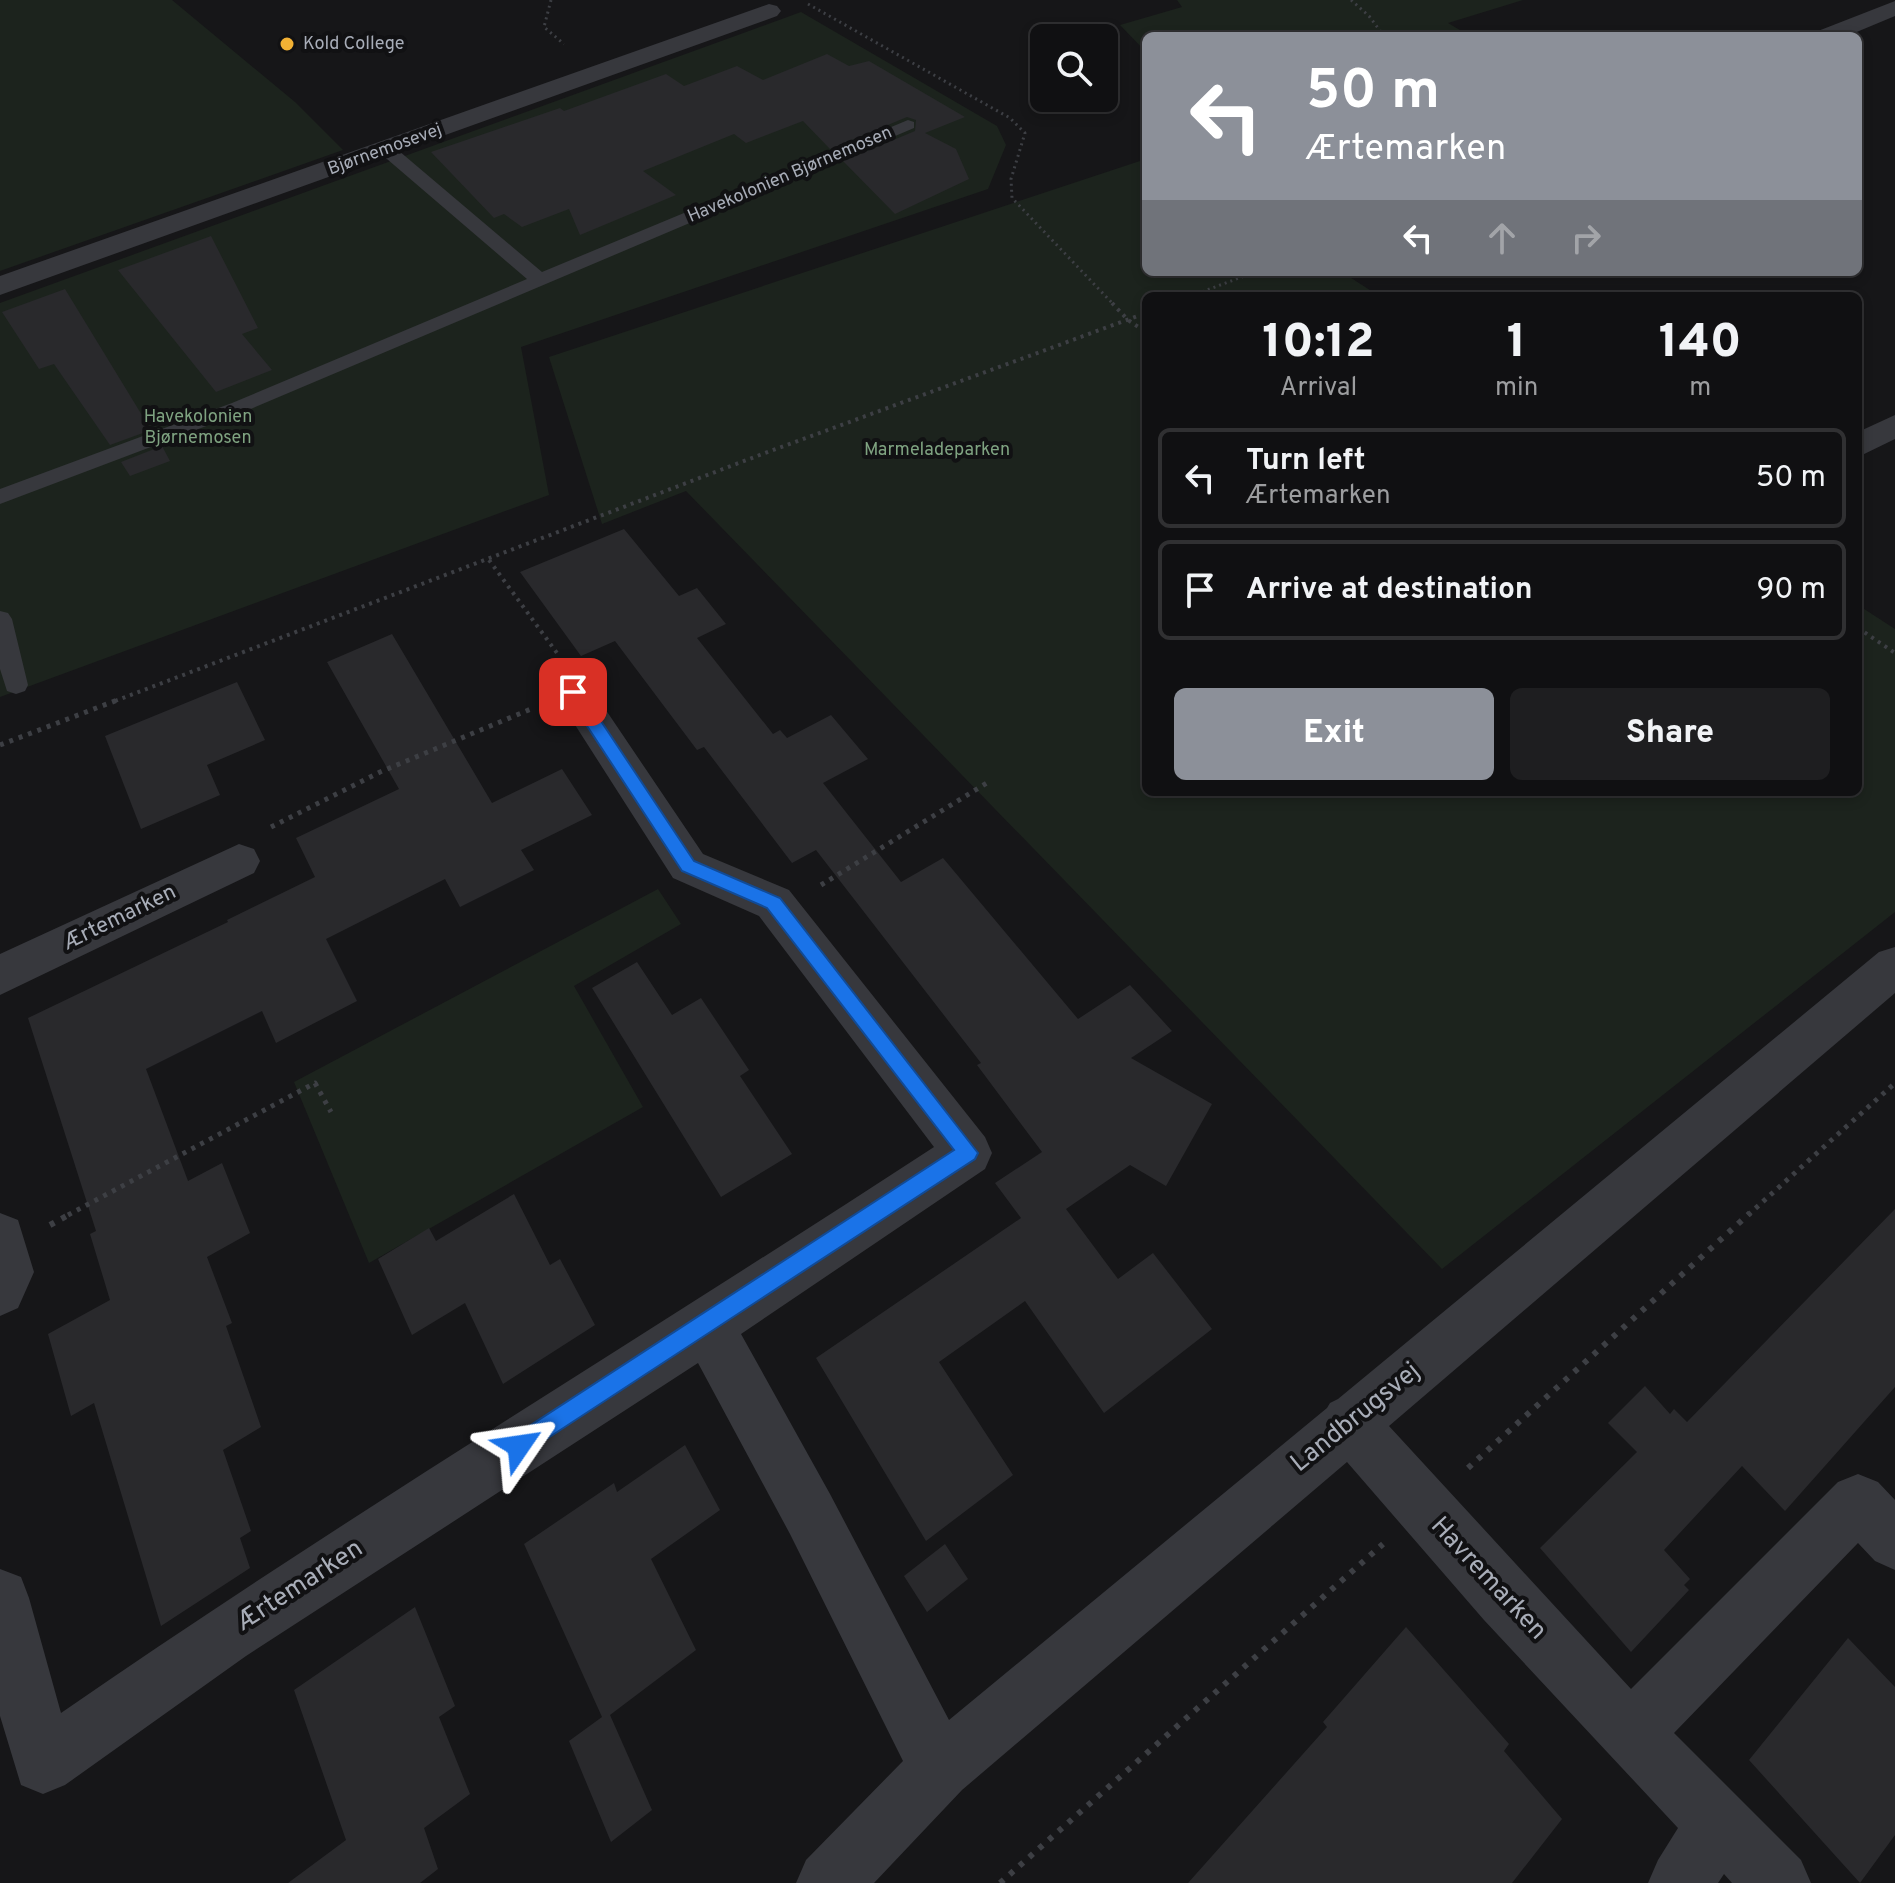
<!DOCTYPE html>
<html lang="en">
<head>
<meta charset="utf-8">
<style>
  :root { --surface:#101012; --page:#1e1e20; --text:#f1f3f6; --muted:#9c9d9f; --line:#303032; --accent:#8c9099 }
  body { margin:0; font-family:Overpass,sans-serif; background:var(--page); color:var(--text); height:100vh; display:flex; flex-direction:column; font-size:30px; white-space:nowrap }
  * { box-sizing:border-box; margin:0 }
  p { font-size:26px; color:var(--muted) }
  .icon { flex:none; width:44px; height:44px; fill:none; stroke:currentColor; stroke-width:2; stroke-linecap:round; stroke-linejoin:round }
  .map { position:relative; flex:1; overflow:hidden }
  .panel { position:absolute; left:1142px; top:292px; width:720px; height:504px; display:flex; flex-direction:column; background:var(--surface); border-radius:12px; box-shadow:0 4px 12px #0003,0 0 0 2px var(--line) }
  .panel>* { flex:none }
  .top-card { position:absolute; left:1142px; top:32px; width:720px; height:244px; border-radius:12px; box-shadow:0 4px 12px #0003,0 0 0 2px var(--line); background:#8c9099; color:#fff; overflow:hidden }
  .buttons { position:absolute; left:1030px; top:24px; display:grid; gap:16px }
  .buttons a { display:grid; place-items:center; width:88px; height:88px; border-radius:12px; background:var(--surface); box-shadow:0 4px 12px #0003,0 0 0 2px var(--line); font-size:40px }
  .pin { position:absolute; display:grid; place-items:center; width:68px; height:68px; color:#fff; margin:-34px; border-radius:16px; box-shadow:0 4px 12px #0006 }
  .me { position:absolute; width:88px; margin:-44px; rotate:58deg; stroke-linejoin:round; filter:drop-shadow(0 0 6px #0008) }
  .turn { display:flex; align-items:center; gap:28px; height:168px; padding:0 32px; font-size:36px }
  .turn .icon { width:104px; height:104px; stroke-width:2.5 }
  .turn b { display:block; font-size:56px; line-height:68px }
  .lanes { display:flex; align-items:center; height:76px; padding:0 32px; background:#0003; justify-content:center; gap:40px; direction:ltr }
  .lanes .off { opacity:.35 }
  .eta { display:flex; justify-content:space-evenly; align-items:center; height:136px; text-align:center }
  .eta b { font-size:48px; font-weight:800; line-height:56px }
  .cta { display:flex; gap:16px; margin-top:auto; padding:16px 32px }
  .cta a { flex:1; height:92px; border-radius:12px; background:var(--accent); color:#fff; font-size:32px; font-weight:800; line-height:92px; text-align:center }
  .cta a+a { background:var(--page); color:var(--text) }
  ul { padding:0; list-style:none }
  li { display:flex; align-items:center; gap:24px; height:100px; margin:0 16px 12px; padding:0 16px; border:4px solid var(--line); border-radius:12px }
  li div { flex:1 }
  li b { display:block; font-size:30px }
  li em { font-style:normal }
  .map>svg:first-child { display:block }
  .green { fill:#1c231d }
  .building { fill:#29292c }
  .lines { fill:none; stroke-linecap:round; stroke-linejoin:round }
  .path-far3 { stroke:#3d3f44; stroke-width:3; stroke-dasharray:2 4; stroke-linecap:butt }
  .path-far2 { stroke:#3d3f44; stroke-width:4; stroke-dasharray:3 5; stroke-linecap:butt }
  .path-far1 { stroke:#3d3f44; stroke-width:5; stroke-dasharray:4 6; stroke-linecap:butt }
  .path { stroke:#3d3f44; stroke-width:6; stroke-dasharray:5 8; stroke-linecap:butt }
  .lane { fill:#37383d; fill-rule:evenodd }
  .street { fill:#37383d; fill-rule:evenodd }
  .route { fill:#1a73e8; stroke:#114b97; stroke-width:2 }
  .poi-dot { fill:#f2b134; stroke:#111113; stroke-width:3 }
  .labels { text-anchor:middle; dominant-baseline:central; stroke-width:8; stroke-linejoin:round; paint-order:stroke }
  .far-poi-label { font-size:18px; fill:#a8adb8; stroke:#111113; text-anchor:start }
  .far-street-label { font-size:18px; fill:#a8adb8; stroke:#111113 }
  .far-park-label { font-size:18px; fill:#7fa381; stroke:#111113 }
  .street-label { font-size:22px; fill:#a8adb8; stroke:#111113 }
  .near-street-label { font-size:26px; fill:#a8adb8; stroke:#111113 }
</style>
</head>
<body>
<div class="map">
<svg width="1895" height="1883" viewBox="0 0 1895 1883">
  <rect width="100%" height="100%" fill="#161618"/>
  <path class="green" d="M0 0H172L295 102 343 150 0 271Z
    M1177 0H1523L1448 23 1470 36H1146V52L1120 25 1182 7Z
    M801 12 997 126 1006 145 988 189 521 347 549 495 0 697V303Z
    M1146 159V272H1342L1379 296H1146V792H1858V605L1895 629V912L1442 1269 686 491 602 524 549 357Z
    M658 889 681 924 574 986 643 1107 369 1263 294 1082Z"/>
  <path class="building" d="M827 54 849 66 869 61 965 117 925 133 956 149 969 179 895 214 843 161 915 131 916 120 907 117 830 149 803 121 746 143 734 134 643 171 676 195 580 235 569 209 522 227 504 214 494 218 431 152 560 108 564 111 666 74 684 86 737 66 763 80Z
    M211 236 258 328 242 334 272 370 216 392 118 270Z
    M65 289 151 430 110 445 54 364 39 369 2 312Z
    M162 446 170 461 130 476 121 462Z
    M624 529 679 596 697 588 726 624 697 638 773 734 780 730 787 738 831 715 868 759 823 783 901 882 943 858 1078 1019 1130 985 1172 1031 1131 1058 1212 1104 1166 1186 1130 1165 1066 1209 1118 1279 1153 1253 1212 1329 1104 1413 1025 1301 939 1362 1013 1475 926 1541 816 1358 1021 1218 995 1183 1042 1152 977 1065 981 1063 816 850 792 863 704 747 697 750 615 641 581 656 520 572Z
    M392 634 492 803 562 769 592 815 521 850 534 870 460 907 445 879 326 939 357 1001 276 1043 262 1011 146 1069 188 1181 222 1163 250 1233 207 1257 232 1323 226 1326 261 1427 223 1450 251 1531 240 1538 250 1568 161 1626 94 1403 71 1416 48 1334 110 1300 90 1234 96 1231 28 1018 228 922 227 920 315 877 296 838 399 789 327 662Z
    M237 682 265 740 207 765 220 795 141 829 105 736Z
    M637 962 672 1015 701 998 749 1070 740 1076 792 1154 721 1197 592 988Z
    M514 1194 550 1265 560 1259 595 1325 503 1384 465 1303 412 1335 378 1259 429 1228 436 1241Z
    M1895 1209V1387L1785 1511 1742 1466 1664 1550 1690 1579 1684 1585 1689 1590 1631 1652 1540 1548 1637 1452 1608 1423 1645 1386 1670 1414 1674 1409 1687 1422Z
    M685 1445 720 1510 651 1559 696 1650 610 1715 652 1810 611 1842 569 1741 602 1717 524 1544 614 1483 617 1492Z
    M945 1544 968 1579 927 1612 904 1576Z
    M415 1607 455 1706 439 1717 470 1794 424 1828 438 1869 420 1883H288L346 1840 294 1690Z
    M1406 1627 1509 1744 1504 1751 1562 1819 1512 1883H1188L1327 1727 1323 1722Z
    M1848 1638 1895 1687V1835L1860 1883 1749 1760Z"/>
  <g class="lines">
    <path class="path-far3" d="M551 0 544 27 564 44
      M1351 0 1369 16 1384 36
      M808 4 1010 118 1025 133 1011 179 1012 198 1114 305
      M1191 296 1255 272"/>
    <path class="path-far2" d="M1112 303 1128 320 1146 332
      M489 560 557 653
      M1858 628 1895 653
      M115 701 765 453 1146 313"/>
    <path class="path-far1" d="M0 745 120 699
      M271 827 380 772 531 709
      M821 885 990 781
      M68 1215 315 1083 331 1112
      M1748 1215 1895 1083"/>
    <path class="path" d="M50 1225 72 1213
      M1468 1468 1750 1213
      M1000 1883 1383 1544"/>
    <path class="lane" d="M908 120 914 122V128L246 411 0 504V489L232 403 527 279 380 153 378 149 380 145H392L542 272Z
      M0 611 8 613 12 619 28 685 25 691 16 694 7 691 0 669Z"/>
    <path class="street" d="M1895 1V16L1847 36H1814L1818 31Z
      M769 4 777 6 781 11 777 16 0 295V276Z
      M1895 415V439L1858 457V432Z
      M573 678 587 682 703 854 789 890 985 1137 992 1153 985 1169 741 1334 830 1494 949 1720 1327 1408 1330 1403 1338 1399 1879 952 1895 947V993L1389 1426 1631 1689 1838 1482 1858 1474 1878 1482 1895 1500V1570L1875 1561 1858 1543 1674 1733 1801 1860 1811 1883H1732L1724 1874 1718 1883H1648L1658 1860 1678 1828 1484 1620 1347 1462 962 1790 874 1883H796L806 1860 903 1761 790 1534 698 1363 246 1656 65 1785 43 1794 21 1785 0 1716V1569L21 1577 29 1598 61 1713C346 1516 643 1337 934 1147L759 916 673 878 554 692 559 682Z
      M239 844 254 849 260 861 254 873 0 995V954Z
      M0 1213 18 1220 34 1272 18 1308 0 1316Z"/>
  </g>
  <path class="route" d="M573 686 579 688 694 861 780 898 978 1153 975 1159 519 1457 511 1454 508 1446 511 1438 954 1150 767 908 682 871 568 697 565 692Z"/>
  <circle class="poi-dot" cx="287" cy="44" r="8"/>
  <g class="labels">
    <g class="far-poi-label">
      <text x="303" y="44">Kold College</text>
    </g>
    <g class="far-street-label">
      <text transform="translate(385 150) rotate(-20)">Bjørnemosevej</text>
      <text transform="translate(790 175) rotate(-23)">Havekolonien Bjørnemosen</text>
    </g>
    <g class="far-park-label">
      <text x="198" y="417">Havekolonien<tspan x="198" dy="21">Bjørnemosen</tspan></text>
      <text x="937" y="450">Marmeladeparken</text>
    </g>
    <g class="street-label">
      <text transform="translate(120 918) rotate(-26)">Ærtemarken</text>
    </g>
    <g class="near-street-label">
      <text transform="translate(1356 1418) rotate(-39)">Landbrugsvej</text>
      <text transform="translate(1488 1579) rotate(47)">Havremarken</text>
      <text transform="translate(300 1586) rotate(-33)">Ærtemarken</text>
    </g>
  </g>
</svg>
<div class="buttons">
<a><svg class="icon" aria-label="search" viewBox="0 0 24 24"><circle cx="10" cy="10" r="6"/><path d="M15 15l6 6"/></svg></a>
</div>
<div class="pin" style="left:573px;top:692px;background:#d93025"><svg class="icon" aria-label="arrive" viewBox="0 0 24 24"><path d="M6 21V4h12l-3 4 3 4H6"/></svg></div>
<svg class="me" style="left:519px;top:1446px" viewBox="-20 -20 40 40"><path d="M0-17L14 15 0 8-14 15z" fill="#1a73e8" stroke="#fff" stroke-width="4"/></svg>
<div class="top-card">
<div class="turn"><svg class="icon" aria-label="left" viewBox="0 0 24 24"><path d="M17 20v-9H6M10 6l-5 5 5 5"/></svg><div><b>50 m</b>Ærtemarken</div></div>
<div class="lanes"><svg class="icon" aria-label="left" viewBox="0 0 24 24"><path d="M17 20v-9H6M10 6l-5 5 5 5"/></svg><svg class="icon off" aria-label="ahead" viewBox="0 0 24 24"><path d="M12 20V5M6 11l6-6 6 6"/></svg><svg class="icon off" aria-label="right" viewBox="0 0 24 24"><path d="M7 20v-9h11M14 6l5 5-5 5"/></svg></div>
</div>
<section class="panel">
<div class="eta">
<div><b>10:12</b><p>Arrival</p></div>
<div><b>1</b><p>min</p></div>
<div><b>140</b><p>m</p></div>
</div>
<ul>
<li><svg class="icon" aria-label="left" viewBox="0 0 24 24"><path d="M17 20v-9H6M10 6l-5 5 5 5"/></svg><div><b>Turn left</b><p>Ærtemarken</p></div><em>50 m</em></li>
<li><svg class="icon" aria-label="arrive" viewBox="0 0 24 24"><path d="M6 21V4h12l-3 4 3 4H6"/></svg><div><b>Arrive at destination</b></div><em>90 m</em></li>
</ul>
<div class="cta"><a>Exit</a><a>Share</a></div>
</section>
</div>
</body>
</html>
